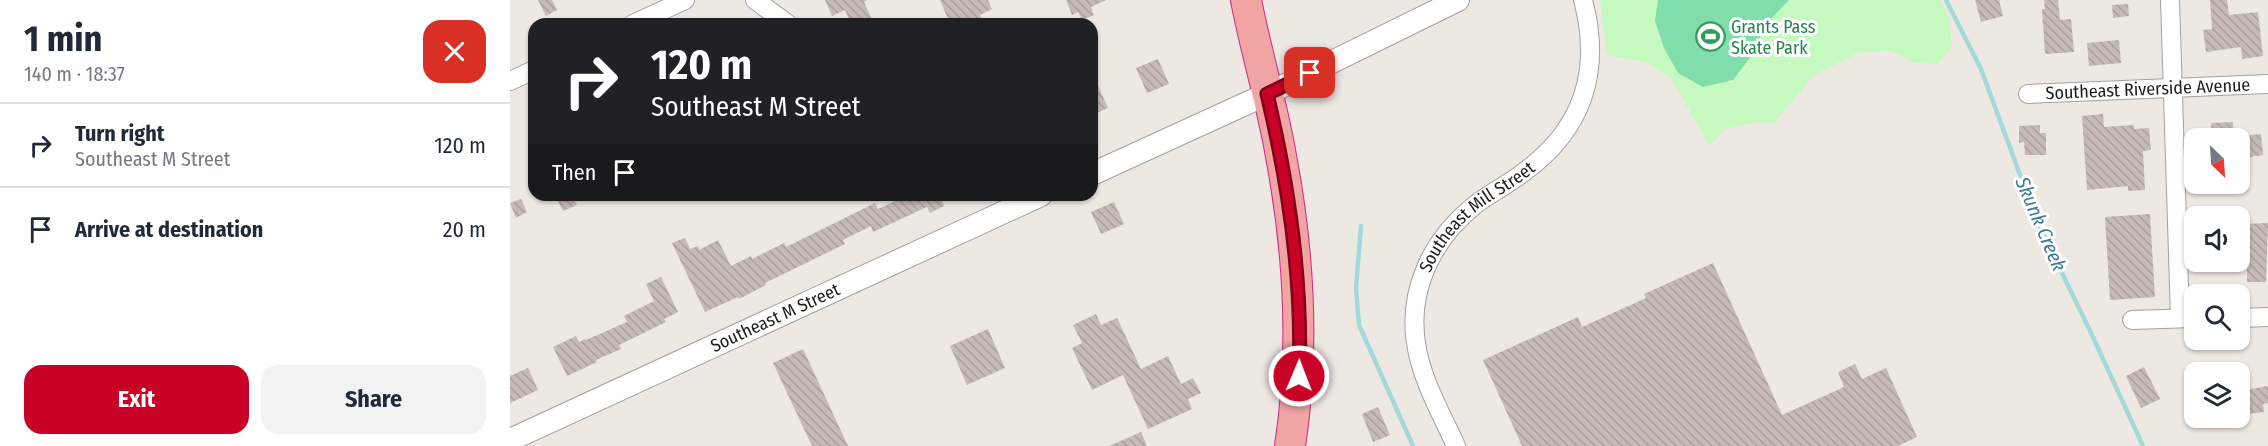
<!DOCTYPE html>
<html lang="en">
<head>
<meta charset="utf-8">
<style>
  :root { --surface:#fff; --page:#f2f2f3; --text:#1f2937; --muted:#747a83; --line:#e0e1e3; --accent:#c80226 }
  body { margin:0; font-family:"Fira Sans Condensed",sans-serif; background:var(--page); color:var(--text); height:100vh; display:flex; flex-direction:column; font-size:22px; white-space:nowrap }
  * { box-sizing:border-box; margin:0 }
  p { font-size:20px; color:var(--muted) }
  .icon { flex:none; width:33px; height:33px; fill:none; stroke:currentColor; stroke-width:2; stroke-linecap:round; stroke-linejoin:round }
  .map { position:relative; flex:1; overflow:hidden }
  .drawer { display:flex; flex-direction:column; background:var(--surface); width:510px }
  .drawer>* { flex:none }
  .top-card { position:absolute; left:18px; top:18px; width:570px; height:183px; border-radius:18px; box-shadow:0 2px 4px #0004; background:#202124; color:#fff; overflow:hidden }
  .needle { width:39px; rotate:155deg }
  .fabs { position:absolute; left:1674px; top:128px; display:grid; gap:12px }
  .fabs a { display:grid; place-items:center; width:66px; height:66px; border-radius:12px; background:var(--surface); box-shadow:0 2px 4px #0004; font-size:30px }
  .pin { position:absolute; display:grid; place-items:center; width:51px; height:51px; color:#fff; margin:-26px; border-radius:12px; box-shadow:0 3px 9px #0006 }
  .me { position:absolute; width:66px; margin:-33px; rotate:1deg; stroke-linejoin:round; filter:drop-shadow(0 0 4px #0008) }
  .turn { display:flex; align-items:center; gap:21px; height:126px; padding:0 24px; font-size:27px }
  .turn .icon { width:78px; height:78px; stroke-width:2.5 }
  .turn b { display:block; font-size:42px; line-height:51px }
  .then { display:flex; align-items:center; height:57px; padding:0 24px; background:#0003; gap:12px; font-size:22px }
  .round { display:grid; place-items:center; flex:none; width:63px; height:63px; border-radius:18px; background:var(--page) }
  .headline { display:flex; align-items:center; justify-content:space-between; height:102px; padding:0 24px }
  h1 { font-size:36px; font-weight:700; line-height:45px }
  .action { display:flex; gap:12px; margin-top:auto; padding:12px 24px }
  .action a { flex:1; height:69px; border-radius:18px; background:var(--accent); color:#fff; font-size:24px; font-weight:700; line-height:69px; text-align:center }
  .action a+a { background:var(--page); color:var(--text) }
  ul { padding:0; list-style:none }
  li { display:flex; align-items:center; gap:18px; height:84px; padding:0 24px; border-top:2px solid var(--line) }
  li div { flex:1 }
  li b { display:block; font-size:22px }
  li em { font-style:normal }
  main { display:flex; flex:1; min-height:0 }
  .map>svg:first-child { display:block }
  .park { fill:#c5f9bf }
  .pitch { fill:#81dda9 }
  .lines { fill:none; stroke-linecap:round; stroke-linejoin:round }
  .stream { stroke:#a3d9dc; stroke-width:4.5 }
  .building { fill:url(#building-back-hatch) }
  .minor-casing { stroke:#a1a1a1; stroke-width:20 }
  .tertiary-casing { stroke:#a1a1a1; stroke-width:24 }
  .trunk-casing { stroke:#d62582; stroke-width:32 }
  .minor { stroke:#fff; stroke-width:18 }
  .tertiary { stroke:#fff; stroke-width:22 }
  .trunk { stroke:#f0a5a4; stroke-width:30 }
  .route-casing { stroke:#820119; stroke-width:15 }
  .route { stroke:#c80226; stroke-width:10 }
  .labels { text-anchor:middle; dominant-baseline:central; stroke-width:6; stroke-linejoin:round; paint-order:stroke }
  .leisure-label { font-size:18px; fill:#27864d; stroke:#fff; text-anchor:start }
  .street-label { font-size:18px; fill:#1d1d1d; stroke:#fff }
  .water-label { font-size:20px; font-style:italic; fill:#417a94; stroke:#fff }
</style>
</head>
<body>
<main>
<section class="drawer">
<div class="headline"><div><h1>1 min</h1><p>140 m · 18:37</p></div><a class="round" style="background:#d93025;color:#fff"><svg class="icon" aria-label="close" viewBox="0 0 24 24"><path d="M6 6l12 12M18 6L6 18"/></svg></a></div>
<ul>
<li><svg class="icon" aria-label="right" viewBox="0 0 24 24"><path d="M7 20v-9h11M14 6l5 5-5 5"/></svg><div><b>Turn right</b><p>Southeast M Street</p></div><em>120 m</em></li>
<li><svg class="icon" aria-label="arrive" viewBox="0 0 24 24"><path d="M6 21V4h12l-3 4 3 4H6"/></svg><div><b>Arrive at destination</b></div><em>20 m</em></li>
</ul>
<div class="action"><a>Exit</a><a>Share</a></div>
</section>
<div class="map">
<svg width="1758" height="446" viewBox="0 0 1758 446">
  <defs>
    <pattern id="building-back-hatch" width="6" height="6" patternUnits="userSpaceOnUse" patternTransform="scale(1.5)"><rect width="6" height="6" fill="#c6bab6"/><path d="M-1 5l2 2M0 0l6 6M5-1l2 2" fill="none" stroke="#aa9f9c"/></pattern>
  </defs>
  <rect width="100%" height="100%" fill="#eee8e3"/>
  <path class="park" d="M1090 0H1430L1439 18 1442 46 1428 64 1405 63 1382 51 1350 52 1304 75 1264 123 1245 122 1216 129 1199 146 1162 79 1136 62 1097 55Z"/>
  <path class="pitch" d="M1148 0H1279L1254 26 1245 51 1223 80 1193 87 1168 73 1154 48 1145 21Z"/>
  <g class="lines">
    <path class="stream" d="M1436 0 1471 69 1527 221 1582 335 1633 446
      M851 226 846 288 849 325 903 446"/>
  </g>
  <path class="building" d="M28 0H42L47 10 36 16Z
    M315 0H357L354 2 364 24H341L335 10 322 16Z
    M430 0H478L482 9 470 15 474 24H440Z
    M556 0H596L581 7 584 15 572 20 568 12 562 15Z
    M1465 0H1489L1493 16 1471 22Z
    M1534 0H1548L1550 20 1561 19 1564 52 1535 54 1532 9H1535Z
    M1700 0H1717L1719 15 1748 12 1753 56 1732 59 1731 47 1696 52 1693 30 1702 29Z
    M1618 4 1619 16 1603 18 1602 5Z
    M1609 40 1611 63 1579 66 1577 43Z
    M648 59 659 84 637 93 626 68Z
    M582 72 598 108 582 115Z
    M1593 114 1594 127 1624 125V129L1639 128 1641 150 1633 151 1635 190 1618 191V186L1577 190 1572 116Z
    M1723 122 1724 138H1702L1701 123Z
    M1530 125V133H1536V155H1515L1514 142 1509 143V126Z
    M1751 134 1753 155 1734 158 1731 136Z
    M45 195H62L67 205 53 211Z
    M398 195H443L432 200 434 206 420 213 417 207 363 232 361 226 333 240 335 244 255 283 256 285 229 299 228 297 195 312 162 243 175 238 180 249 188 246 189 250 208 240 221 266 241 256 242 259 274 243 276 247 365 203 368 209Z
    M11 199 17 212 6 218 0 203Z
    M604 202 614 224 591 234 581 212Z
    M1640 214 1645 297 1600 300 1595 217Z
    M1758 223 1756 282H1737V265L1730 266V224Z
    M1203 263 1272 415 1334 387 1328 372 1345 364 1352 379 1376 368 1407 437 1388 446H1012L973 360 1068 317 1072 327 1136 298 1134 294Z
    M151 277 168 312 154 319 156 322 109 345 111 349 86 360 87 362 57 376 43 347 66 336 69 342 75 339 76 340 117 322 114 316 144 301 136 284Z
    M586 314 591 325 607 318 631 369 658 356 671 384 683 378 691 393 678 399 682 409 638 429 613 375 582 390 562 348 572 343 563 325Z
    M478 329 495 368 457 385 440 346Z
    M293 349 338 446H302L263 363Z
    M1634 367 1650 399 1631 408 1616 376Z
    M18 368 28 390 0 403V376Z
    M1758 386V403L1753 404 1754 412 1739 414 1734 390Z
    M868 407 880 435 863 442 852 414Z
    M631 432 637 446H599Z"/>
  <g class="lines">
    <defs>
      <g id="minor">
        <path d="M245 0 278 24"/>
        <path d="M1660 0 1670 318"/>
        <path d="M123 24 175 0"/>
        <path d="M0 81 24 70"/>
        <path id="s1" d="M1518 94 1758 84"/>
        <path d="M1730 318 1758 317"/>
        <path d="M1622 320 1684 318"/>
        <path id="s2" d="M946 446C932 415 913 382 907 349 896 293 921 240 965 205 980 193 999 184 1014 172 1073 129 1092 71 1073 0"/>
      </g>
      <g id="tertiary">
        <path d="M582 174 757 94 948 0"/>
        <path id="s3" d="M0 440 531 195"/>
      </g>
      <path id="trunk" d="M736 0C746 52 762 103 771 156 789 252 795 349 780 446"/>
    </defs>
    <use href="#minor" class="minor-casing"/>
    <use href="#tertiary" class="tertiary-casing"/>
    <use href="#trunk" class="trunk-casing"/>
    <use href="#minor" class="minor"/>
    <use href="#tertiary" class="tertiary"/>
    <use href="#trunk" class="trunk"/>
  </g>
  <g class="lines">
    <defs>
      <path id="route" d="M789 376C793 281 779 186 757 94L800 73"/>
    </defs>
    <use href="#route" class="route-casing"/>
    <use href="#route" class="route"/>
  </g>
  <defs>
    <symbol id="stadium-ring" viewBox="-11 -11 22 22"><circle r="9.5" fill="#fff" stroke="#2e9e5b" stroke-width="1.5"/><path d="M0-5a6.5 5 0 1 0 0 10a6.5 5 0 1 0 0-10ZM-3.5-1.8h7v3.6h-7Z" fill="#2e9e5b"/></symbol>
  </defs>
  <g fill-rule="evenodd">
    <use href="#stadium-ring" x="1184" y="20" width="33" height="33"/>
  </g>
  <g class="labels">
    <g class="leisure-label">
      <text x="1221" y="27">Grants Pass<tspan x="1221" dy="21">Skate Park</tspan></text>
    </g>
    <g class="street-label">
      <text stroke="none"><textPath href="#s1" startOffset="120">Southeast Riverside Avenue</textPath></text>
      <text stroke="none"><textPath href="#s2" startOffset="261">Southeast Mill Street</textPath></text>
      <text stroke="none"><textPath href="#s3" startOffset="292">Southeast M Street</textPath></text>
    </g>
    <g class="water-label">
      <text transform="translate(1531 224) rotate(67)">Skunk Creek</text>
    </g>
  </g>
</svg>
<div class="fabs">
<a><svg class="needle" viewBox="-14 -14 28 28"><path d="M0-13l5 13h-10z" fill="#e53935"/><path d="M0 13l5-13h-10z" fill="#747a83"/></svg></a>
<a><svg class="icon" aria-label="sound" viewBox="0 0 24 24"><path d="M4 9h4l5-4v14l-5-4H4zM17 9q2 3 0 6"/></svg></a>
<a><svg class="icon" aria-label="search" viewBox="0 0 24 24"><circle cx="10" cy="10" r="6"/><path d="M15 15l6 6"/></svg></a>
<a><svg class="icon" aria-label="layers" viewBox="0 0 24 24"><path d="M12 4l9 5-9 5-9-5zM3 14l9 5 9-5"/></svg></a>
</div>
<div class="pin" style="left:800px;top:73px;background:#d93025"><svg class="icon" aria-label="arrive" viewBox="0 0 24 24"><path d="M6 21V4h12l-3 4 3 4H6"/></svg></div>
<svg class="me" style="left:789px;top:376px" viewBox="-20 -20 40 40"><circle r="17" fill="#c80226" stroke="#fff" stroke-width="3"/><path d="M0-11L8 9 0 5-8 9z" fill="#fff"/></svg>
<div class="top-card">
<div class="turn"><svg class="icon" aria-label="right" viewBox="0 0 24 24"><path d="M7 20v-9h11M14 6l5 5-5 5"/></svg><div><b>120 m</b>Southeast M Street</div></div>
<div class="then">Then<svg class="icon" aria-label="arrive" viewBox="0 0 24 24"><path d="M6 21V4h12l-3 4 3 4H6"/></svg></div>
</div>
</div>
</main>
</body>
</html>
